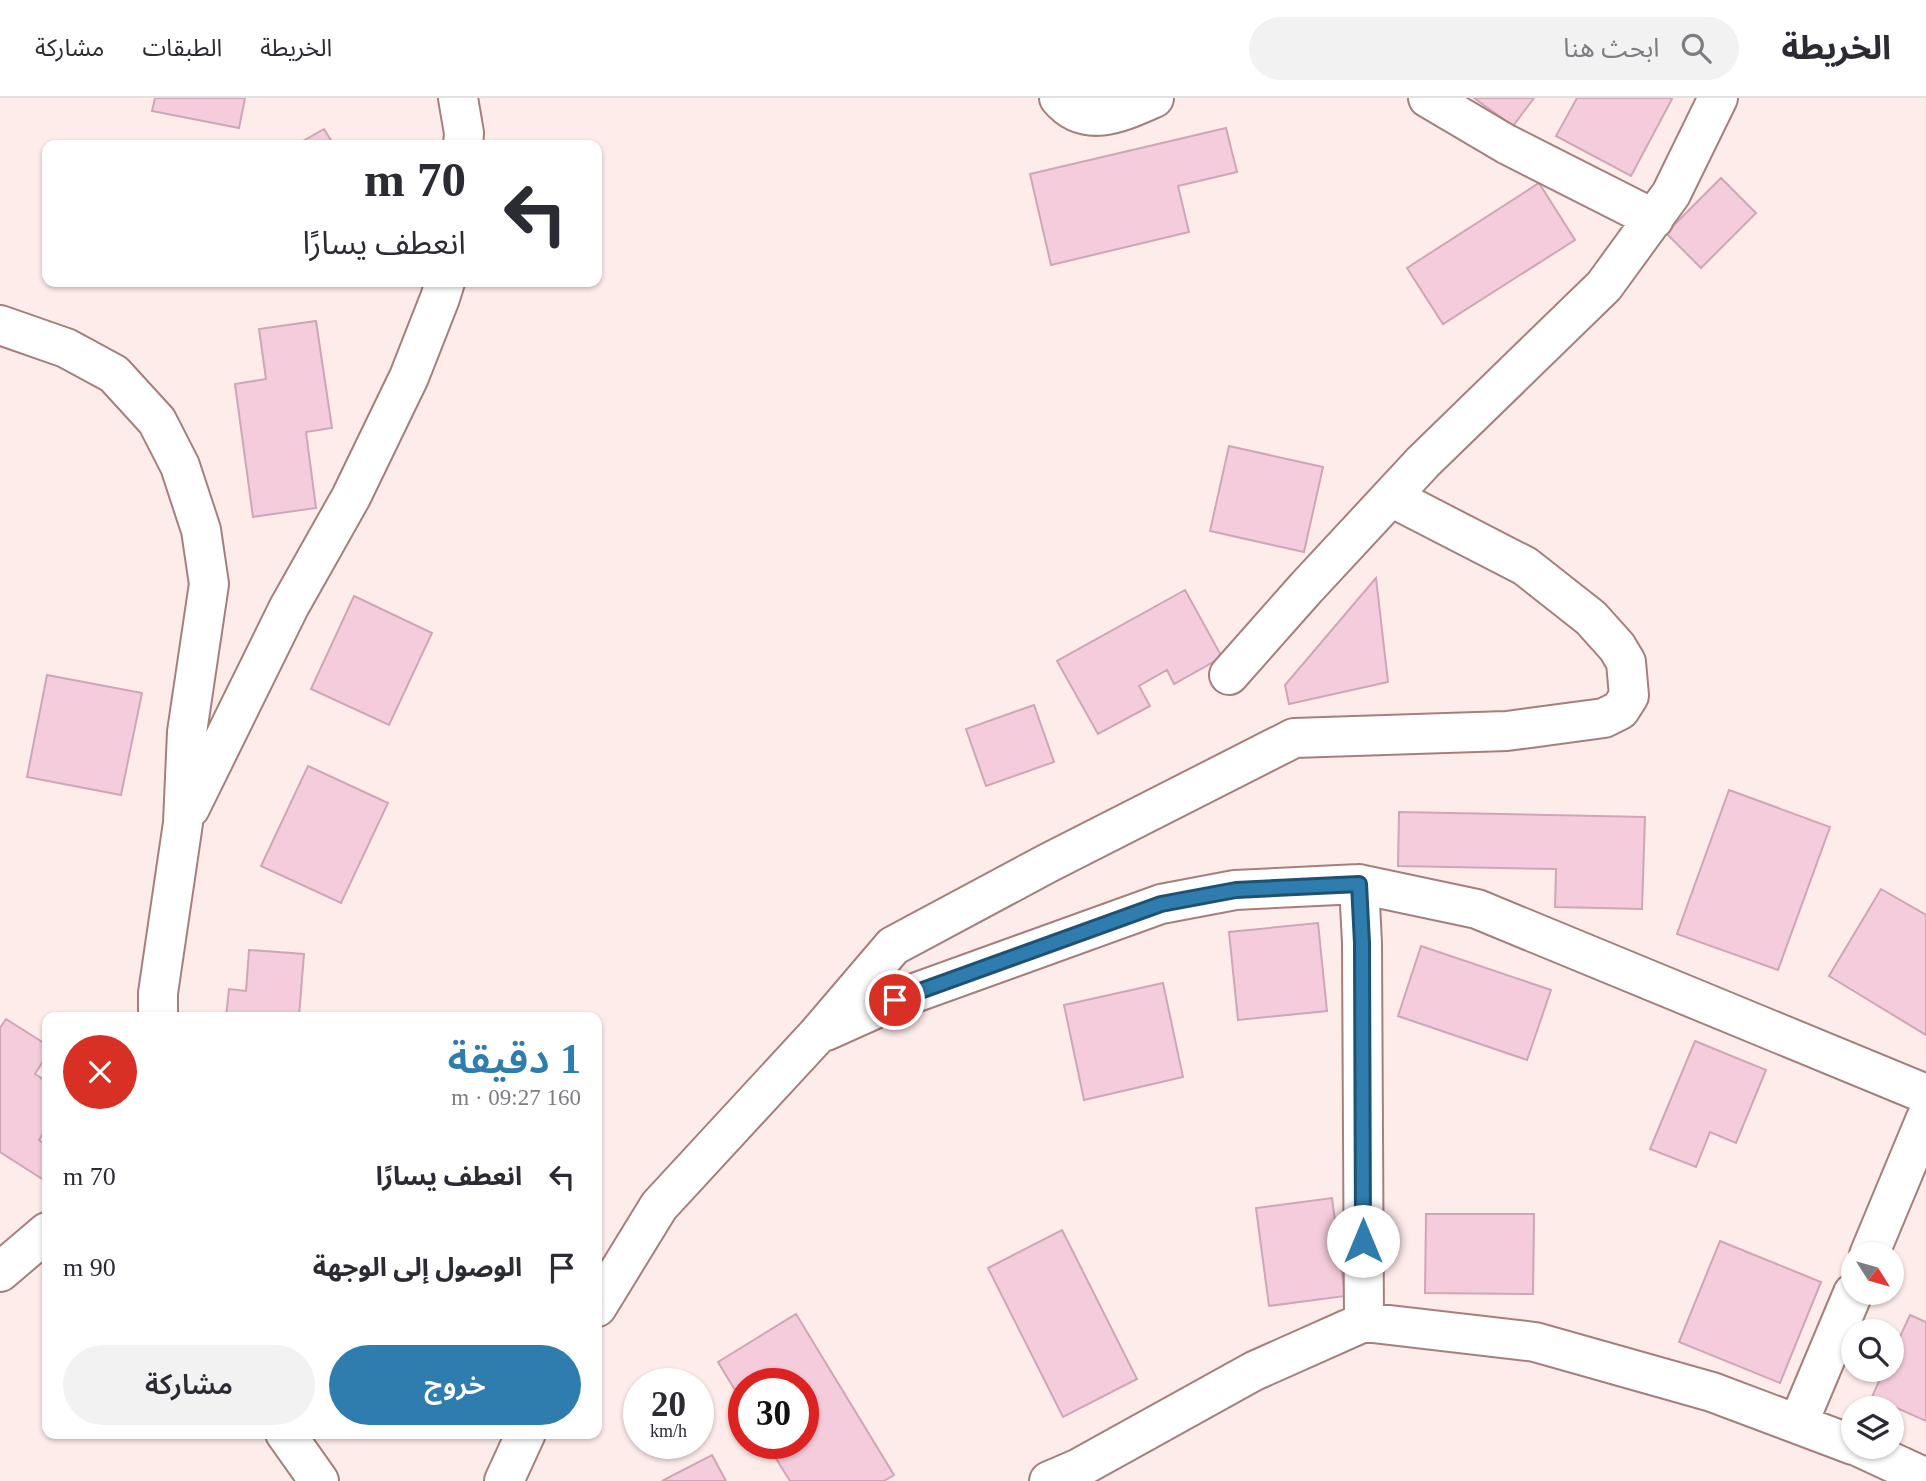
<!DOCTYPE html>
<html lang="ar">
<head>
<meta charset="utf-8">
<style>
  :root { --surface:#fff; --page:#f2f2f3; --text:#2b2b33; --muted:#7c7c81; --line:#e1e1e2; --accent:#2f7caf }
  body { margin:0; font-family:"Times New Roman","Noto Sans Arabic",serif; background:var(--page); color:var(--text); direction:rtl; height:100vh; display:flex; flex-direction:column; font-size:26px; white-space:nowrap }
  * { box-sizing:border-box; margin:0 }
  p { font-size:23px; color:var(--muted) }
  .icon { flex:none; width:38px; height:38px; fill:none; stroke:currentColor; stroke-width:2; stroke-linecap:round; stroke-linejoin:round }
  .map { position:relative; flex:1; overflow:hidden; direction:ltr }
  .panel { position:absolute; left:42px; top:914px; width:560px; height:427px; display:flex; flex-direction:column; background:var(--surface); border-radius:14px; box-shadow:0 2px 5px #0004; direction:rtl }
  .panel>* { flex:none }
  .guide { position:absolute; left:42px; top:42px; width:560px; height:147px; border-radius:14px; box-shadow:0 2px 5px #0004; direction:rtl; background:#fff; color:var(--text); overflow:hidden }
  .needle { width:46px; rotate:127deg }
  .buttons { position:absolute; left:1841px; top:1144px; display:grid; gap:14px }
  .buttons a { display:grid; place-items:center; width:63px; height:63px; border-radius:50%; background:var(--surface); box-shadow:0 2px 5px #0004; font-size:35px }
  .speed { position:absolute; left:623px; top:1270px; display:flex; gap:14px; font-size:35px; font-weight:700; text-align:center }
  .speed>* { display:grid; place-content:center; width:91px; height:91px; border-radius:50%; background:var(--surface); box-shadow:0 2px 5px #0004; line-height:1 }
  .speed small { font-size:18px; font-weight:400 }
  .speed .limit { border:10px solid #d22; background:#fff; color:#111 }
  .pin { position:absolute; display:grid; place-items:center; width:60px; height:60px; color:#fff; margin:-30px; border:4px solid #fff; border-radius:50%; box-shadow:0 2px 7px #0007 }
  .me { position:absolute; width:77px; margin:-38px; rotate:0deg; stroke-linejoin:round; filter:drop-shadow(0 0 5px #0008) }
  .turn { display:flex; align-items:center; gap:24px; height:147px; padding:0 21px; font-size:32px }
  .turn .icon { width:91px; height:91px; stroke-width:2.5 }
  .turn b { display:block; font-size:49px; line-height:60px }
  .round { display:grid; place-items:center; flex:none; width:74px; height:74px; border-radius:37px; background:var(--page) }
  .summary { display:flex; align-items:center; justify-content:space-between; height:119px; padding:0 21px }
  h1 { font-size:42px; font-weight:600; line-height:52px; color:var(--accent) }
  .action { display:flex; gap:14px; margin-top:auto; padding:14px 21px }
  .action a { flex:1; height:80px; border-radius:42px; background:var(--accent); color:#fff; font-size:28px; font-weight:600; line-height:80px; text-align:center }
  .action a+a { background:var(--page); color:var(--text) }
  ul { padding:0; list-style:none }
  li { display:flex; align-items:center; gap:21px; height:91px; padding:0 21px }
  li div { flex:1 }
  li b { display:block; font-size:26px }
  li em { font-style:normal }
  header { display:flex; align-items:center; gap:42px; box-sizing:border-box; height:98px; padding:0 35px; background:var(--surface); border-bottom:2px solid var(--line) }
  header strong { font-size:33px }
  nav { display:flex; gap:38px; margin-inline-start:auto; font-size:24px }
  .search { width:490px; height:63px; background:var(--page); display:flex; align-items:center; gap:18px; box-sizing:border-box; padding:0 24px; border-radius:38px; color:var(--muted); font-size:26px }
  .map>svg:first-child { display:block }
  .building { fill:#f5ccdb; stroke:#cea6b5; stroke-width:2 }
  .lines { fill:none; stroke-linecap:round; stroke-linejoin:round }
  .street-casing { stroke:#a67f7c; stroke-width:42 }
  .street { stroke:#fff; stroke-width:38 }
  .route-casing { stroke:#1f5172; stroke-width:18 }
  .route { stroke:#2f7caf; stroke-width:12 }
</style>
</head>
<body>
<header>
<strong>الخريطة</strong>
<div class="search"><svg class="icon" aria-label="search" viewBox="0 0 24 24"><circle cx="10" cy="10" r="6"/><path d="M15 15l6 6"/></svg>ابحث هنا</div>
<nav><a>الخريطة</a><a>الطبقات</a><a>مشاركة</a></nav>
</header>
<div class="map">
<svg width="1926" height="1383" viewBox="0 0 1926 1383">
  <rect width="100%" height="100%" fill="#feeceb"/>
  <path class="building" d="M155 0H245L239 30 152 13Z
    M1474 0H1534L1513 28Z
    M1577 0H1671L1672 1 1631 78 1556 38Z
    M1226 30 1237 74 1178 88 1189 134 1051 167 1030 76Z
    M324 31 334 47H296Z
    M1721 80 1756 115 1701 170 1666 135Z
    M1539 85 1575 142 1443 226 1407 170Z
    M316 223 332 330 306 334 316 410 253 419 235 286 266 281 259 231Z
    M1229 348 1323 369 1304 454 1210 433Z
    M1376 480 1388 584 1289 606 1285 587Z
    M1185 492 1222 559 1174 586 1167 572 1139 588 1150 608 1098 636 1057 563Z
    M354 498 432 535 389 627 311 591Z
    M47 577 142 595 121 697 27 679Z
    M1034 607 1054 664 986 688 966 631Z
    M308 668 388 705 341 805 261 768Z
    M1729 692 1830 729 1778 872 1677 836Z
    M1399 714 1645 719 1642 811 1555 809 1556 771 1398 768Z
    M1881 791 1926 817V937L1829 878Z
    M1318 825 1327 913 1238 922 1229 834Z
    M1421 848 1551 892 1527 962 1398 918Z
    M249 852 304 856 299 919H226L229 891 246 893Z
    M1163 885 1183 979 1084 1002 1064 907Z
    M6 921 47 947V957L35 976 47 984V1029L39 1042 47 1048V1084L0 1054V930Z
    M1695 943 1766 972 1736 1045 1710 1034 1696 1069 1650 1051Z
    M1332 1100 1345 1198 1269 1208 1256 1110Z
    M1426 1116H1534L1533 1196 1425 1195Z
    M1062 1132 1137 1281 1063 1319 988 1170Z
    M1720 1143 1821 1184 1780 1285 1679 1244Z
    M796 1216 894 1377 884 1383H790L767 1346H803V1286H744V1307L718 1264Z
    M1910 1217 1926 1224V1323L1872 1299 1884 1272H1892V1256Z
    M712 1357 726 1383H662Z"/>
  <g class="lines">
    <defs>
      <path id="street" d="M458 0 464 35 463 47
        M1059 0C1086 32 1122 14 1154 0
        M1428 0 1506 46 1654 121
        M0 227 66 250 114 276 157 323 180 368 201 432 209 486 187 634 183 725 158 895V919
        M1229 577 1306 490 1423 364 1604 188 1671 96 1718 0
        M190 710 289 509 351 399 409 279 440 200 445 184
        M826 933 895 902 1161 806 1235 792 1359 786
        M1869 1157 1926 1020
        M0 1174 47 1134
        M597 1209 659 1108 817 937 893 848 1048 765 1294 640 1507 633 1604 620 1620 612 1629 598 1626 564 1617 549 1591 520 1525 468 1391 399
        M1364 1224 1362 845 1359 786 1477 811 1926 996
        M1798 1326 1853 1195
        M285 1335 319 1383
        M1859 1349 1926 1380
        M504 1383 526 1335
        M1049 1383 1077 1371 1254 1273 1364 1224 1535 1244 1712 1294 1853 1347"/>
    </defs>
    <use href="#street" class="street-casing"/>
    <use href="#street" class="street"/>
  </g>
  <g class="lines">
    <defs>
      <path id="route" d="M895 902 1161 806 1236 792 1359 786 1362 845 1363 1143"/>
    </defs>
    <use href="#route" class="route-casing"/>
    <use href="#route" class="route"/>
  </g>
</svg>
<div class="buttons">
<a><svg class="needle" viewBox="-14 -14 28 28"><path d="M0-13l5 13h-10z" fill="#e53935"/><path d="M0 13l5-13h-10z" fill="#7c7c81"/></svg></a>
<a><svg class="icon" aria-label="search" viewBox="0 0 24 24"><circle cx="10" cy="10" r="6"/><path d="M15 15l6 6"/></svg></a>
<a><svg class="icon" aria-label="layers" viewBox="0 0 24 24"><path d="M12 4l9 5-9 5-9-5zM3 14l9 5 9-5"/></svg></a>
</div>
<div class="speed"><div>20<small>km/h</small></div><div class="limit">30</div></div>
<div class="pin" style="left:895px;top:902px;background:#d93025"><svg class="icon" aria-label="arrive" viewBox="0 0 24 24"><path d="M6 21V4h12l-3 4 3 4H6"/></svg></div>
<svg class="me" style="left:1363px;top:1143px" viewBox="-20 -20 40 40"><circle r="19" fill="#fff"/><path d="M0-13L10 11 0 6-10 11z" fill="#2f7caf"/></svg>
<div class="guide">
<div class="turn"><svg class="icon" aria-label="left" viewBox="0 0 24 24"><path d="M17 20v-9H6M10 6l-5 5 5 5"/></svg><div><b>70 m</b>انعطف يسارًا</div></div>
</div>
<section class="panel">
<div class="summary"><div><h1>1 دقيقة</h1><p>160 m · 09:27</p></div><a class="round" style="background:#d93025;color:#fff"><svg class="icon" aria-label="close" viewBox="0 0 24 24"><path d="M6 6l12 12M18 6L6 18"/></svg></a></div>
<ul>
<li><svg class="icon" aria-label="left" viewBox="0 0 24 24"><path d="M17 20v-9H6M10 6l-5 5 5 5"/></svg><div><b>انعطف يسارًا</b></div><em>70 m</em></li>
<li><svg class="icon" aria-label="arrive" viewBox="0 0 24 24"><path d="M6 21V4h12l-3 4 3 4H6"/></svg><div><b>الوصول إلى الوجهة</b></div><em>90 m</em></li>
</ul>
<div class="action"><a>خروج</a><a>مشاركة</a></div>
</section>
</div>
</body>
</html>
